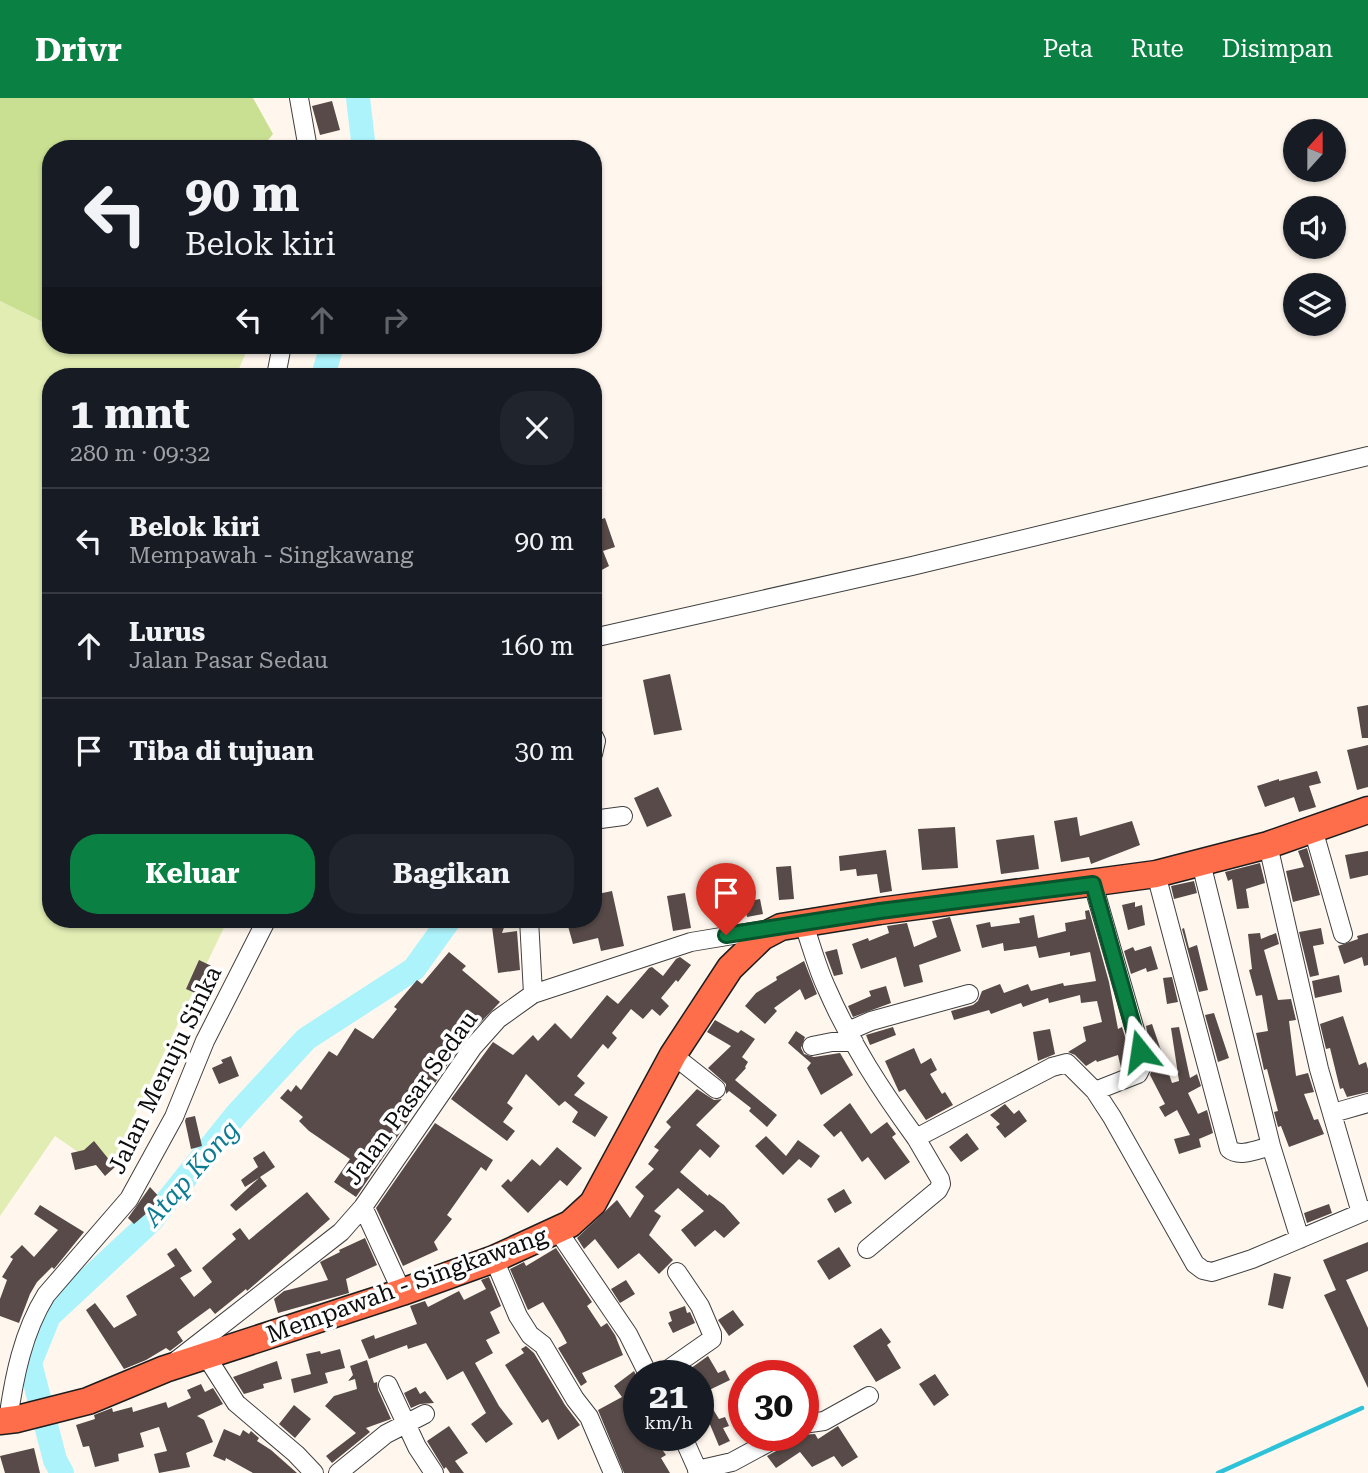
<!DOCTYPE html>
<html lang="id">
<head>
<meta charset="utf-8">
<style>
  :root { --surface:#171b24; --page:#20242c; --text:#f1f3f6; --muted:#9ea1a6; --line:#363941; --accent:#0b8043 }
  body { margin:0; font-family:"Roboto Serif",serif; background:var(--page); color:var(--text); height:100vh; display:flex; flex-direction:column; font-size:26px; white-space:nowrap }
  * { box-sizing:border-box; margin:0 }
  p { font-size:23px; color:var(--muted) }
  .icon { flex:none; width:38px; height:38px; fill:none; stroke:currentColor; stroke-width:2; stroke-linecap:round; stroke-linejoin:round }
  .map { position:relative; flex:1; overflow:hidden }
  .side { position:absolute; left:42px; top:270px; width:560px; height:560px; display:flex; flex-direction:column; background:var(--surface); border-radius:28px; box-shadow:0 2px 5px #0004 }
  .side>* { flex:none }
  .guide { position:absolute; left:42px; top:42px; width:560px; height:214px; border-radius:28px; box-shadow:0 2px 5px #0004; background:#171b24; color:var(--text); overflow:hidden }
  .needle { width:46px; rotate:21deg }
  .controls { position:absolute; left:1283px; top:21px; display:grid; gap:14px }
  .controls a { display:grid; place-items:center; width:63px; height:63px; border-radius:50%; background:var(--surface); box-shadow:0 2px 5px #0004; font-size:35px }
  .speed { position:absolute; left:623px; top:1262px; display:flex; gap:14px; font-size:35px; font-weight:700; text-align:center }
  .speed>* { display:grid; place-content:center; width:91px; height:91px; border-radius:50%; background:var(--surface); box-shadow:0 2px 5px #0004; line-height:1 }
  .speed small { font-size:18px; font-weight:400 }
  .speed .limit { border:10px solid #d22; background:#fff; color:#111 }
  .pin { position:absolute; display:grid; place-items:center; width:60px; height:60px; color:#fff; margin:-72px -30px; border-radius:50% 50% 50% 0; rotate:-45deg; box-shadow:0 0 7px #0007 }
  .pin .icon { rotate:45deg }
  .me { position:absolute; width:77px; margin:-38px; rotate:345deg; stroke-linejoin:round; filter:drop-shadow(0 0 5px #0008) }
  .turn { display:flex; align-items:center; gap:24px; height:147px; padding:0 28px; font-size:32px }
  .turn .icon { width:91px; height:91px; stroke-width:2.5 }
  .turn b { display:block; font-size:49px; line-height:60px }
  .lanes { display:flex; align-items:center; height:66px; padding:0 28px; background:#0003; justify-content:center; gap:35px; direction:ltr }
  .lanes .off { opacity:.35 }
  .round { display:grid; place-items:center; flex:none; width:74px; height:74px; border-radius:28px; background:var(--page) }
  .headline { display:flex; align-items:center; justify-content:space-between; height:119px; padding:0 28px }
  h1 { font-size:42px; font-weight:700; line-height:52px }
  .primary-button { display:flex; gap:14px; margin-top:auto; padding:14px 28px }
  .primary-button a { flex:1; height:80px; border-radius:28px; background:var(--accent); color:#fff; font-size:28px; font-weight:700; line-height:80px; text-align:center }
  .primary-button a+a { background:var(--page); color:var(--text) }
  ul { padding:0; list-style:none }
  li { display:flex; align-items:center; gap:21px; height:105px; padding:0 28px; border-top:2px solid var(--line) }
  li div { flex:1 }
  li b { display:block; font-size:26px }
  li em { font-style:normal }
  header { display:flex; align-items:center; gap:42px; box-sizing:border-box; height:98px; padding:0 35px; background:var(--accent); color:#fff }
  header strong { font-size:33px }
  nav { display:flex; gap:38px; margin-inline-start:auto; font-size:24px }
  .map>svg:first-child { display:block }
  .green { fill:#e1edb3 }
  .forest { fill:#c9df91 }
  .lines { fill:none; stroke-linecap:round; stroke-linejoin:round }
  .stream { stroke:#2ec2d9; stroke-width:4.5 }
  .river { stroke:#adf3fb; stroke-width:24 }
  .building { fill:#574a48 }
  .minor-casing { stroke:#404040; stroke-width:20 }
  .highway-casing { stroke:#1e1e1e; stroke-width:29 }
  .minor { stroke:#fff; stroke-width:18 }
  .highway { stroke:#ff6e4b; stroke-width:26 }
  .route-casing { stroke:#07532c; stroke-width:18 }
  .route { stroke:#0b8043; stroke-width:12 }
  .labels { text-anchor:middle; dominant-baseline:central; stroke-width:7; stroke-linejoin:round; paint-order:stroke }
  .street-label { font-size:24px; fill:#0d0d0d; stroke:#fff }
  .water-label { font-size:26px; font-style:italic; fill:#0d7c93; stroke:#fff }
</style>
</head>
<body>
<header>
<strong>Drivr</strong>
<nav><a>Peta</a><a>Rute</a><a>Disimpan</a></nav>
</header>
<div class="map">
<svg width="1368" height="1375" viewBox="0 0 1368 1375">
  <rect width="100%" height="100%" fill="#fff7ed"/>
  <path class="green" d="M0 203 51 228V247H249L236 278H51V821H228L107 1074 55 1038 0 1118Z"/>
  <path class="forest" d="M0 0H253L273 36 261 51H51V228L0 203Z"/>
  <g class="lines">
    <path class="stream" d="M1218 1375 1362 1310"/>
    <path class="river" d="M358 0 364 51
      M323 278 332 247
      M62 1375 55 1362 30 1265 49 1218 151 1123 236 1017 306 941 414 871 450 821"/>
  </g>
  <path class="building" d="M332 3 340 32 320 37 312 8Z
    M605 420 615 449 603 453 609 468 598 474 593 463V424Z
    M670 576 682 632 654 637 643 582Z
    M1368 607V640H1362L1357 609Z
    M1368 647V689L1357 692 1347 652Z
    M1317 673 1321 685 1309 688 1316 709 1299 714 1294 699 1265 709 1257 688 1279 681V683Z
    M658 689 672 718 647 729 634 700Z
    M1077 719 1080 738 1132 723 1140 747 1091 766 1089 759 1061 764 1054 723Z
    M955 729 958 770 922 772 918 731Z
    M1034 737 1039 771 1001 776 996 742Z
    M1307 750 1320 797 1293 804 1286 773 1304 769 1298 753Z
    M886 752 892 793 880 795 877 776 857 778 856 771 840 773 839 758Z
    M1368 753V777L1350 781 1345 757Z
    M1260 765 1265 785 1246 791 1249 810 1237 811 1232 781 1228 783 1225 774Z
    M791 768 794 801 779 802 776 769Z
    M1194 783 1197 795 1174 801 1171 788Z
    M612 793 624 848 601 853 598 840 573 846 566 821H593V797Z
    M685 795 691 830 673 833 667 798Z
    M760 801 763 816 747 819 744 804Z
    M1135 804V809L1142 807 1145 827 1128 832 1122 807Z
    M1089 812 1109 884 1118 931 1122 929 1126 942 1130 967 1121 970 1118 957 1097 964 1096 962 1086 968 1075 957 1068 954 1086 943 1083 929 1102 924 1097 903 1081 905 1080 897 1049 905 1048 900 1023 909 1021 905 991 916 989 912 954 922 951 913 973 907 978 903 982 893 1000 886 1004 895 1028 886 1031 893 1063 885 1064 888 1096 883 1090 854 1070 858V854L1039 860 1036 848 1004 853 1003 845 982 850 976 827 990 824 991 829 1020 825 1019 820 1034 817 1038 840 1066 833 1065 825 1086 821 1085 813Z
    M950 819 961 853 919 867 923 884 904 889 896 859 861 871 852 846 868 840 869 843 889 835 887 828 907 825 914 849 937 839 932 823Z
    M491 821H507L502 835 517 833 520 872 498 875Z
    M1184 830 1189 850 1197 847 1208 892 1199 894 1182 831Z
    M1321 830 1324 846 1313 848 1319 877 1310 879 1299 834Z
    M1260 835 1261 841 1276 835 1279 846 1264 852 1278 902 1291 901 1296 922 1289 923 1296 978 1308 975 1314 994 1304 996 1314 1022 1318 1021 1324 1036 1289 1049 1281 1028 1278 1029 1274 1014 1278 1013 1267 971 1264 972 1256 935 1268 933 1262 897 1256 898 1249 872 1252 871 1248 836Z
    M1368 835V867L1364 868 1362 859 1344 866 1338 848 1358 841 1357 838Z
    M1151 848 1158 871 1147 874 1146 870 1131 876 1124 853 1133 849 1135 853Z
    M837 851 843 876 834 878 825 854Z
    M449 854 466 868 462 872 500 904 464 942 433 988 428 992 426 991 405 1022 408 1023 356 1099 334 1084 350 1061 309 1033 299 1023 303 1019 280 1000 288 991 291 994 296 987 301 992 329 953 337 958 355 930 373 941 397 911 394 909 417 882 422 886Z
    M680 859 691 867 678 884 676 882 661 900 669 908 660 918 652 911 643 921 631 911 612 935 617 940 608 951 603 946 577 978 585 985 574 997 608 1019 595 1039 572 1024 578 1014 565 1003 559 1008 526 976 507 1005 513 1010 503 1024 515 1033 507 1043 451 1001 493 944 513 957 533 937 538 943 555 925 571 941 607 897 618 906 649 870 652 869 663 878 676 861Z
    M199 862 224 874 211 902 186 891Z
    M804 863 817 896 805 902 800 891 774 910 777 913 765 926 745 908 756 895 777 882 776 879Z
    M1339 877 1342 894 1315 900 1312 883Z
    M1172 879 1178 904 1167 906 1163 880Z
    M886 888 891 905 853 919 848 908 871 898 869 893Z
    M1214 915 1229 960 1218 964 1205 917Z
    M1343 918 1359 967 1366 964 1368 971V994L1347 999 1343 990 1340 991 1330 950 1326 951 1320 926Z
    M715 922 738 935 741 932 755 941 742 959 748 964 745 969 746 970 735 982 777 1017 767 1029 749 1013 751 1010 729 993 726 996V986L708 970 731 948 707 934Z
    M1152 926 1172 985 1179 983 1171 930 1179 929 1190 980 1197 976 1201 988 1188 995 1198 1016 1207 1012 1213 1035 1199 1041 1201 1049 1179 1056 1174 1041 1190 1037 1177 1012 1165 1019 1159 1009 1165 1006 1150 977 1153 966 1146 928Z
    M893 929 896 937 870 947 866 937Z
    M1050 931 1055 956 1038 963 1033 934Z
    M796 933 805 939 801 950 804 956 814 959 840 955 853 977 821 997 807 970 811 965 788 945Z
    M914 950 921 966 931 960 937 972 930 976 942 996 945 994 953 1007 926 1022 905 991 899 994 885 963Z
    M231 958 239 978 219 986 212 970 223 965 221 962Z
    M697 991 714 1002 722 1001 696 1027 720 1048 710 1060 700 1051 680 1074 708 1098 709 1096 724 1107 740 1125 724 1140 715 1132 695 1149 681 1132 704 1113 678 1090 654 1113 661 1118 649 1137 673 1162 659 1176 639 1155 618 1171 595 1141 584 1151 577 1140 617 1102 630 1120 644 1098 635 1089 654 1071 648 1066 659 1052 654 1049 671 1029 666 1024Z
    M850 1005 871 1036 887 1024 896 1036 892 1039 910 1064 885 1082 868 1059 862 1064 841 1033 834 1039 823 1027Z
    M1005 1006 1014 1016 1019 1012 1027 1023 1005 1040 996 1029 1000 1026 990 1017Z
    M195 1018 202 1048 191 1051 185 1023 186 1020Z
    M435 1025 493 1062 486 1073 481 1069 447 1117 452 1121 434 1144 438 1152 403 1168 376 1110Z
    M967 1035 979 1051 961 1064 949 1049Z
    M766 1038 786 1058 798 1042 820 1058 811 1070 799 1061 783 1077 755 1048Z
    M94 1043 115 1069 105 1078 96 1067 75 1072 71 1055 84 1052Z
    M557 1049 582 1070 567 1088 560 1082 528 1115 501 1088 508 1081 511 1084 532 1061 540 1068Z
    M264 1053 275 1069 260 1079 267 1088 236 1113 230 1107 259 1080 245 1089 241 1082 258 1069 253 1060Z
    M150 1089 162 1102 134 1126 128 1120Z
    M844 1091 852 1105 835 1115 827 1101Z
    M307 1094 330 1121 247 1193 246 1191 215 1216 210 1210 177 1234 183 1243 170 1253 166 1250 146 1262 124 1271 86 1212 95 1205 114 1230 137 1217 126 1198 175 1168 167 1156 176 1150 192 1173 180 1180 194 1199 212 1184 202 1170 236 1141 232 1136 240 1130 249 1142Z
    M1329 1106 1332 1115 1307 1125 1304 1115Z
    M40 1107 84 1134 54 1171 52 1169 37 1184 30 1196 19 1225 0 1218V1201L7 1182 2 1179 13 1161 10 1159 22 1147 34 1159 58 1132 34 1116Z
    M365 1140 377 1167 346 1181 349 1195 278 1215 274 1201 284 1193 328 1182 320 1164 340 1154 339 1152Z
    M1368 1144V1173L1346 1182 1368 1230V1290L1324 1197 1336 1192 1323 1162Z
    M839 1149 851 1168 829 1182 817 1163Z
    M556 1150 592 1204 587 1208 601 1229 607 1225 615 1237 623 1257 582 1275 587 1284 581 1288 558 1250 567 1245 561 1234 543 1204 528 1212 510 1171 524 1164 526 1168Z
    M1274 1175 1291 1179 1283 1211 1268 1207Z
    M489 1179 501 1208 490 1214 500 1235 486 1242 493 1255 475 1265 499 1308 513 1326 486 1345 471 1326 486 1315 463 1273 447 1282 426 1245 408 1251 407 1247 369 1261 361 1242 374 1237 375 1241 417 1226 410 1208 425 1203 428 1209 459 1193 464 1202 486 1191 481 1182Z
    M626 1182 635 1196 620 1205 611 1191Z
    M685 1208 687 1215 690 1214 695 1225 673 1235 668 1225 672 1223 669 1214Z
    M733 1212 744 1227 729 1238 718 1222Z
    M881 1230 891 1244 887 1247 901 1270 876 1284 853 1248Z
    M526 1248 534 1255 565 1307 580 1327 558 1342 548 1321 542 1325 505 1267 524 1255 521 1251Z
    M340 1251 345 1270 325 1275 328 1285 294 1295 291 1281 311 1276 306 1256 320 1253 321 1256Z
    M708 1258 718 1275 725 1272 730 1282 703 1295 719 1321 725 1319 729 1328 723 1330 730 1343 719 1348 706 1317 698 1321V1278H680Z
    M367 1262 374 1285 377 1284 378 1292 391 1321 366 1330 370 1334 332 1365 326 1358 356 1335 325 1308 334 1298 357 1291 355 1281 348 1283 353 1277 350 1268Z
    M277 1263 282 1281 263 1286 264 1290 244 1296 233 1279Z
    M634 1273 639 1283V1337H652L666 1357 661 1360 670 1375H624L598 1312 622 1299 614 1288Z
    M935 1276 949 1297 934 1308 919 1286Z
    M201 1286 205 1294 213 1290 223 1306 197 1318 204 1322 213 1344 186 1355 190 1369 159 1375 154 1356 167 1353 159 1329 140 1335 144 1349 118 1356 119 1363 95 1369 89 1348 83 1349 76 1327 95 1321 94 1317 112 1310 113 1314 132 1309 133 1314 166 1304 168 1310 191 1300 187 1292Z
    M416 1289 420 1296 425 1293 434 1305 420 1306 411 1310 404 1295Z
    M294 1307 311 1321 295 1340 279 1326Z
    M449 1328 468 1355 455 1363 464 1375H450L446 1369 444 1371 427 1343Z
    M838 1328 858 1359 842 1369 834 1358 812 1369 800 1354 776 1370 767 1358 787 1347 799 1337 815 1336 818 1341Z
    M224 1331 240 1338 243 1332 249 1336 251 1333 259 1340 257 1343 271 1352 297 1375H253L226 1360 225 1363 213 1358Z
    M34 1350 40 1375H5L0 1358Z"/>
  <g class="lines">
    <defs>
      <path id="minor" d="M299 0 308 51
        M276 278 282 247
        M593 540 912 468 1368 358
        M593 637 596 643 593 656
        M593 722 623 718
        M1313 731 1343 836
        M1268 747 1319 971 1361 1115
        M1201 765 1271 1048 1300 1141
        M1156 776 1229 1051C1240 1060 1258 1051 1271 1048
        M1093 786 1137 939 1142 968 1138 976 1095 993
        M529 821 533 896
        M803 824C811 846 817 870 827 891 851 946 881 992 916 1040L1052 969 1067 965 1095 993 1112 1019 1195 1166 1203 1172 1212 1174 1252 1161 1368 1112
        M848 933 871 923 969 896
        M812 948 832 944H854
        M673 957 716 991
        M1333 1015 1368 1005
        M363 1109 402 1194
        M558 1133 628 1236 649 1278
        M867 1151 938 1092 941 1086 940 1081 916 1040
        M494 1161 518 1218 530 1237 543 1247 575 1301 589 1319 613 1375
        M206 1258 236 1305 296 1356 314 1375
        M177 1262 341 1134 363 1109 473 949 498 921 533 896 691 844 770 831
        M659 1278 712 1241V1236L700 1208 677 1174
        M388 1287 417 1349 434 1375
        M8 1322C14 1279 23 1234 46 1197L129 1101 174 1019 205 943 267 821
        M803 1326 824 1323 869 1298
        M682 1337 699 1375
        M697 1372 732 1364 782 1337
        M338 1375 386 1336 425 1316"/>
      <path id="highway" d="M0 1323 17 1321 88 1303 165 1271 402 1194 494 1161 570 1126 593 1105 673 957 730 870 762 839 781 829 880 813 1156 776 1268 747 1368 712"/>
    </defs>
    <use href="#minor" class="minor-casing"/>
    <use href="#highway" class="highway-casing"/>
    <use href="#minor" class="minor"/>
    <use href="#highway" class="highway"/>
  </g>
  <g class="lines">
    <defs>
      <path id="route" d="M726 837 880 813 1093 786 1140 953"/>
    </defs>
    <use href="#route" class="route-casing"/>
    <use href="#route" class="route"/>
  </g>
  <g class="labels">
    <g class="street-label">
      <text transform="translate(165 972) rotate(-64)">Jalan Menuju Sinka</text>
      <text transform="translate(411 1000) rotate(-54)">Jalan Pasar Sedau</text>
      <text transform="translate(407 1187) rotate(-20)">Mempawah - Singkawang</text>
    </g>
    <g class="water-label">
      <text transform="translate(191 1075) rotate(-49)">Atap Kong</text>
    </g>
  </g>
</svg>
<div class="controls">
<a><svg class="needle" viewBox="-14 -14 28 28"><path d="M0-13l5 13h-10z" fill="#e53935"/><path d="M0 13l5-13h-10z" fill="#9ea1a6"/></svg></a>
<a><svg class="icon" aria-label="sound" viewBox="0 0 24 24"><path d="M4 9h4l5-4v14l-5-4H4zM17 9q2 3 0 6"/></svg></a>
<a><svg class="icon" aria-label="layers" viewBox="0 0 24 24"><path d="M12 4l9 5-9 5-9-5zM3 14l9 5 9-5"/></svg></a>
</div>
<div class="speed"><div>21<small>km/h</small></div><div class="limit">30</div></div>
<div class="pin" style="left:726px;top:837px;background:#d93025"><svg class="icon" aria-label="arrive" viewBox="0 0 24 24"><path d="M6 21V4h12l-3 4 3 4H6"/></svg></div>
<svg class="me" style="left:1140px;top:953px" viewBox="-20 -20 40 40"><path d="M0-17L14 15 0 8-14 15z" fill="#0b8043" stroke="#fff" stroke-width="4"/></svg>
<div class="guide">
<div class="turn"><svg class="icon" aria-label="left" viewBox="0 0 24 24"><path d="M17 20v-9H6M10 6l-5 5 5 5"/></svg><div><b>90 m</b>Belok kiri</div></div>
<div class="lanes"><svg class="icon" aria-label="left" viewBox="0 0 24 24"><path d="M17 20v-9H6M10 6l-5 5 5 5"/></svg><svg class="icon off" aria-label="ahead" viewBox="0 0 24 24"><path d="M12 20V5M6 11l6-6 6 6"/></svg><svg class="icon off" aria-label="right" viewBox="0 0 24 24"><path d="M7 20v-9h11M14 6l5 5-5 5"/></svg></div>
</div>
<section class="side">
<div class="headline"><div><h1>1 mnt</h1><p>280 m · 09:32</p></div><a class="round"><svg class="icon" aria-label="close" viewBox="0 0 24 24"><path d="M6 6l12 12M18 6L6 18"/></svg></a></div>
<ul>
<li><svg class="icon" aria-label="left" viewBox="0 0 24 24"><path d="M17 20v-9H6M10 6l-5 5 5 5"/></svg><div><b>Belok kiri</b><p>Mempawah - Singkawang</p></div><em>90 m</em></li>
<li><svg class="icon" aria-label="ahead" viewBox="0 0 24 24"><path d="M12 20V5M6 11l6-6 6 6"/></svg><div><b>Lurus</b><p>Jalan Pasar Sedau</p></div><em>160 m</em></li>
<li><svg class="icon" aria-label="arrive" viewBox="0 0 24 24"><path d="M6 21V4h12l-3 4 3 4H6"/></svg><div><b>Tiba di tujuan</b></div><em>30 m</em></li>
</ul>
<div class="primary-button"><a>Keluar</a><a>Bagikan</a></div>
</section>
</div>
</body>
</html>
